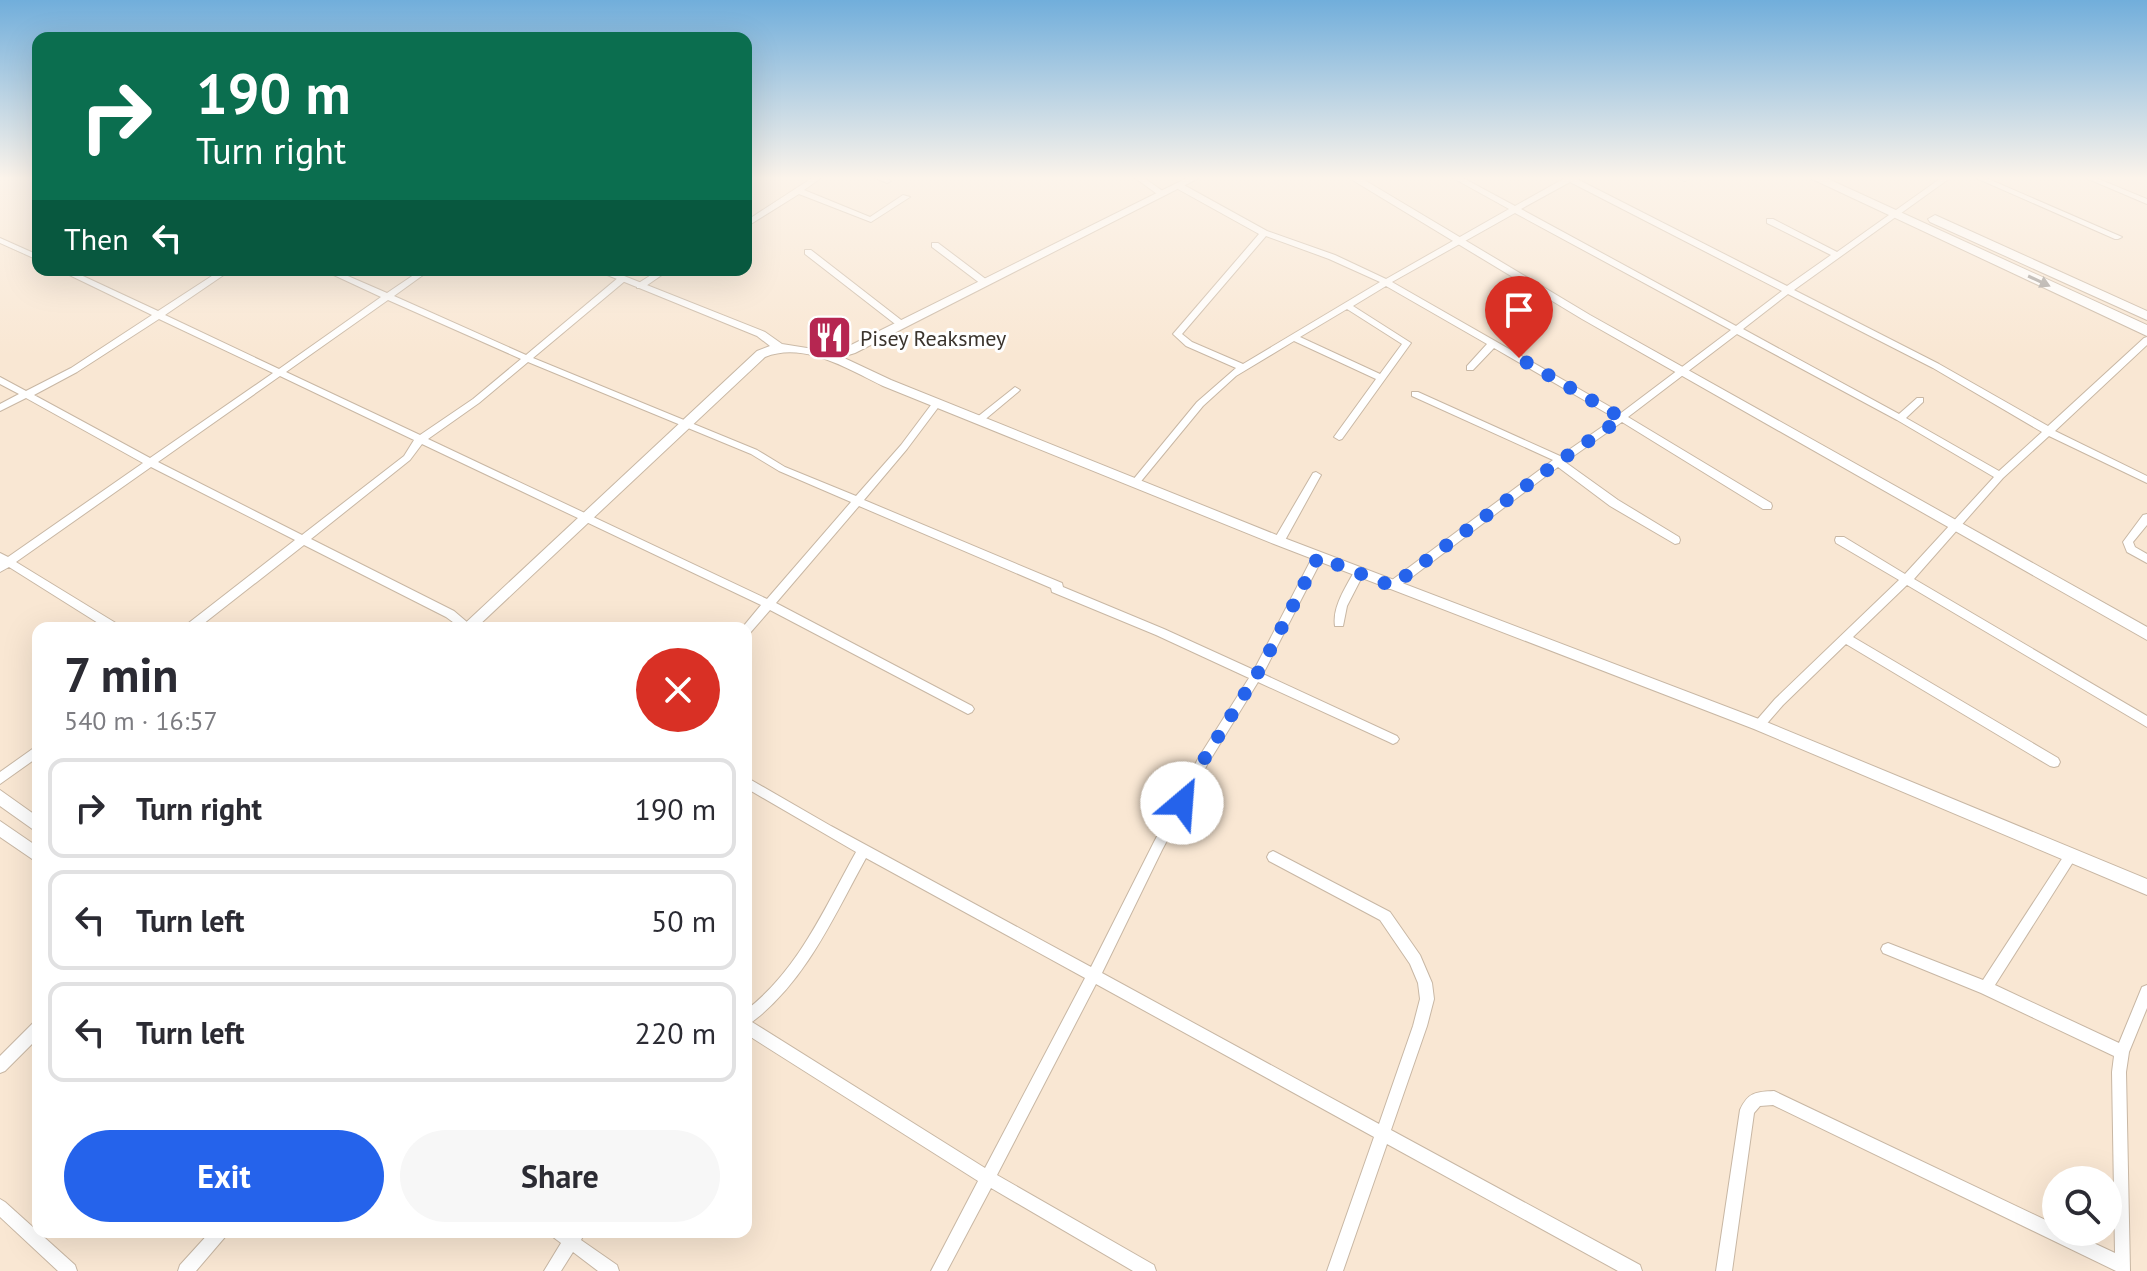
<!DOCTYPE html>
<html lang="en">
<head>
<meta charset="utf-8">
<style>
  :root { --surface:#fff; --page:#f7f7f7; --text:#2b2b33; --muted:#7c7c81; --line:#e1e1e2; --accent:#2563eb }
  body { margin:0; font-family:"PT Sans",sans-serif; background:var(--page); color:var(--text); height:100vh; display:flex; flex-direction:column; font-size:30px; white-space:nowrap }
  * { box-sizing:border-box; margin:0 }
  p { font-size:26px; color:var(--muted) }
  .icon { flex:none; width:44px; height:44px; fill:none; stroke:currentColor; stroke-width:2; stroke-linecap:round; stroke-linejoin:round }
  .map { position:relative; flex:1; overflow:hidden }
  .details { position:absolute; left:32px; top:622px; width:720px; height:616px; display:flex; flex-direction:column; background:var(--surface); border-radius:16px; box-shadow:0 8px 32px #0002 }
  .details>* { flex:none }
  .guide { position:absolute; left:32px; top:32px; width:720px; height:244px; border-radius:16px; box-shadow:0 8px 32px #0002; background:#0b6e4f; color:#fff; overflow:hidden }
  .tools { position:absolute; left:2042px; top:1166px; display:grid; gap:16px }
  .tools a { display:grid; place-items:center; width:80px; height:80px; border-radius:50%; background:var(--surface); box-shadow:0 8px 32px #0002; font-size:40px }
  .pin { position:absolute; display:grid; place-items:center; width:68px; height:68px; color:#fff; margin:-82px -34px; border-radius:50% 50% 50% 0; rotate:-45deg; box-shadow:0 0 8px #0007 }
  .pin .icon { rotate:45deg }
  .me { position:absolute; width:88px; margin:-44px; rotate:27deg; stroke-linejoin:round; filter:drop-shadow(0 0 6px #0008) }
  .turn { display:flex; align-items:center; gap:28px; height:168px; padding:0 32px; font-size:36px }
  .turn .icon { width:104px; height:104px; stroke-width:2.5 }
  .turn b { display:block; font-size:56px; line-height:68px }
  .then { display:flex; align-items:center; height:76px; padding:0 32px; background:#0003; gap:16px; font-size:30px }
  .round { display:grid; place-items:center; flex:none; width:84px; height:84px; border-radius:42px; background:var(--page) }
  .headline { display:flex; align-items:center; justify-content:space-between; height:136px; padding:0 32px }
  h1 { font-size:48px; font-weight:600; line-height:60px }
  .action { display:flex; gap:16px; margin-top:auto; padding:16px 32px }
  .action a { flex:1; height:92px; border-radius:48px; background:var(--accent); color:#fff; font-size:32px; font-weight:600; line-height:92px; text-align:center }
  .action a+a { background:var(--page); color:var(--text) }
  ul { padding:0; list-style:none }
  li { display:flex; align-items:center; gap:24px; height:100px; margin:0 16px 12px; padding:0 16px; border:4px solid var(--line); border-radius:16px }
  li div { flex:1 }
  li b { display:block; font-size:30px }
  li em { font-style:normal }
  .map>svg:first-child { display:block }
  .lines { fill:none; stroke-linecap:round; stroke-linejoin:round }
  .minor-casing { stroke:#c8b7a4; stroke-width:2 }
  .tertiary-casing { stroke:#c8b7a4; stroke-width:2 }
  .trunk-casing { stroke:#c8b7a4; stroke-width:2 }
  .minor { fill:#fff; fill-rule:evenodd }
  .tertiary { fill:#fff; fill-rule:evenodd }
  .trunk { fill:#fff; fill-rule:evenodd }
  .oneway { fill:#9c9996 }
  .route { stroke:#2563eb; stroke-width:14; stroke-dasharray:0 25.2 }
  .labels { text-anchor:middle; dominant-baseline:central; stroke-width:6; stroke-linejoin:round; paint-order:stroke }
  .poi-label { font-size:22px; fill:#3a332c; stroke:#fff; text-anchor:start }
</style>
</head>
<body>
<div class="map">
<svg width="2147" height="1271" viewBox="0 0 2147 1271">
  <rect width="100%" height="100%" fill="#f9e7d3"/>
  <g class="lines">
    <defs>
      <path id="minor" d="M812 178H821L804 190 870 217 903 195 910 197 871 222 799 194 746 227V221Z
        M875 178H886L891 181 887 183Z
        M1135 178H1144L1167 194 1160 196Z
        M1453 178H1463L1515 206 1565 178H1575L1787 286 1831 255 1767 223V219H1773L1837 252 1941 178H1950L1794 290 1939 364 2048 426 2144 338 2147 337V345L2055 431 2147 476V483L2049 436 2003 478 1914 579 2147 716V727L1907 585 1853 637 2058 758 2060 762 2058 766 2054 767 2050 766 1846 644 1783 705 1763 728 1759 730 1755 728 1753 725 1755 722 1775 699 1899 580 1836 543 1835 540 1836 537H1844L1905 574 1994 477 1897 420 1737 334 1628 417 1771 503 1772 506 1771 509H1763L1622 422 1565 462 1618 500 1679 537 1680 540 1679 543 1675 544 1610 506 1558 467 1396 589H1388L1387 586 1388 583 1553 460 1412 396V392H1418L1560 456 1615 418 1494 348 1473 370H1467V366L1487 344 1386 286 1353 306 1411 343 1342 439 1339 440 1334 437 1376 379 1294 341 1236 376 1203 406 1138 485H1132L1130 483 1132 481 1197 402 1236 368 1186 346 1173 334 1259 234 1176 188V184H1182L1267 231 1335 255 1386 279 1509 209ZM1570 182 1782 291 1736 326 1521 209ZM1515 213 1731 330 1621 413 1392 282ZM1266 236 1329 259 1380 282 1243 364 1192 342 1182 334ZM1788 294 1933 368 2042 432 1999 471 1906 418 1923 402V398H1917L1899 414 1743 329ZM1347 309 1402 344 1380 374 1300 337Z
        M1679 178H1688L1689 179 1685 181Z
        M1976 178H1986L2122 237 2118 239H2115Z
        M2086 178H2096L2147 199V204Z
        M0 238 38 255V260L0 243Z
        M932 243H938L987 280V284H981L932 247Z
        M805 250H811L905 323V327H899L805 254Z
        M59 270H70L158 311 221 270H231L165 315 279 369 381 297 323 270H334L387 293 421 270H430L394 296 526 355 619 277H625V281L533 358 757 450 785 467 856 496 901 445 934 401H940V405L907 449 864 500 1062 583 1063 587 1164 629 1254 670 1314 554H1322L1323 557 1263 674 1397 736 1399 739 1397 742 1393 744 1389 742 1258 682 1207 765 1162 850 1102 973 1379 1124 1413 1026 1420 999 1418 983 1410 964 1380 920 1269 861 1267 857 1269 853 1273 851 1277 853 1390 912 1420 955 1432 983 1434 999 1427 1026 1391 1130 1640 1265 1642 1271H1618L1387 1144 1343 1271H1327L1374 1137 1096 984 997 1175 1154 1265 1156 1271H1133L991 1188 947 1271H931L978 1181 746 1034V1010C798 971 825 907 856 852L746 788V777L831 826 1091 967 1154 842 1199 757 1249 678 1156 635 1052 592 1051 588 859 506 776 603 972 706 974 709 972 712 968 714 770 610 750 633 746 634V628H742L761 605 422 444 410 460 311 539 454 611 474 628H461L446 617 304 545 198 628H185L186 625 295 540 151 467 16 562 119 625 120 628H106L9 567 0 572V553L8 557 143 463 26 398 0 411V404L19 394 0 384V377L26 391 71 368 152 315ZM388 300 521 359 473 399 420 435 286 372ZM159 319 273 373 150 458 34 395 77 372ZM528 362 751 454 779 471 851 502 767 599 428 439 479 403ZM280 376 414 440 404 456 302 535 158 462ZM866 858 1085 978 985 1168 752 1022C806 981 834 916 866 858Z
        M659 270H669L643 288H637V284Z
        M1015 387 1020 390 1018 392 982 422H976L974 420 976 418Z
        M1316 472 1321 475 1283 544H1275L1274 541 1275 538 1313 473Z
        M2147 514V525L2133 542 2135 547 2147 554V563L2127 552 2123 542 2143 515Z
        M1359 569 1364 573 1347 606 1343 626H1335C1332 607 1346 587 1355 570Z
        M38 745V757L0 784V772Z
        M2071 849 2075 851 2077 855 2075 859 1995 985 2119 1043 2142 987 2147 985V1008L2129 1052 2126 1072 2130 1271H2116L1773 1105 1760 1106 1754 1113 1732 1271H1716L1740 1110C1748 1092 1756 1092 1774 1091L2056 1225V1232H2070L2115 1253 2112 1072 2114 1056 1981 993 1883 953 1881 949 1883 945 1888 943 1983 980 2067 851Z
        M38 1021V1038L5 1071 0 1073V1056L33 1023Z
        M0 1199 5 1202 75 1265 77 1271H58L0 1217Z
        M210 1232H228L225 1237 196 1271H178L180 1265Z
        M550 1232H585L581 1240 617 1265 619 1271H598L573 1252 561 1271H544L561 1243 553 1237Z"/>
      <path id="tertiary" d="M1187 178H1199L855 353 842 357 891 380 1284 538 1764 721 2147 879V895L1754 729 1274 544 883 386C848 369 804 341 765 357L476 628H460L757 351 770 346 757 336 595 270H609L765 332 782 344 832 352 847 347Z
        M1349 178H1361L1590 315 2147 627V640L1582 319Z
        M0 790 38 817V833L0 806Z
        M0 821 38 847V863L0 837Z"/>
      <path id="trunk" d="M1810 178H1826L2147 325V336Z
        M1935 215 2147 311V320L1930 222 1928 219Z"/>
    </defs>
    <use href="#minor" class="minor-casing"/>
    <use href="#tertiary" class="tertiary-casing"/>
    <use href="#trunk" class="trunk-casing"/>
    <use href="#minor" class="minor"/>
    <use href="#tertiary" class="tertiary"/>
    <use href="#trunk" class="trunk"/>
  </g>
  <defs><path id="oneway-solid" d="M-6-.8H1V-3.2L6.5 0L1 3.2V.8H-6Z" transform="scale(2)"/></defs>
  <use class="oneway" href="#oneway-solid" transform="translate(2039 281) rotate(25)"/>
  <linearGradient id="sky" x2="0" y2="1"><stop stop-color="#71aedb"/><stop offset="0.5" stop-color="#fcf4eb"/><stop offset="1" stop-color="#fcf4eb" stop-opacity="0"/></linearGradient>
  <rect width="2147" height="356" fill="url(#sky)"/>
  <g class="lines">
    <path class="route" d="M1182 803 1203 761 1262 666 1318 557 1392 586 1558 462 1622 418 1519 358"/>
  </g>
  <defs>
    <symbol id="restaurant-square" viewBox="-11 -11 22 22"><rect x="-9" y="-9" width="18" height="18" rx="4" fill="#b62651" stroke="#fff"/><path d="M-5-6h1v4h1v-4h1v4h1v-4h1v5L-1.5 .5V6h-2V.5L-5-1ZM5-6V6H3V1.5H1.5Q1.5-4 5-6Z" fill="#fff"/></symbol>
  </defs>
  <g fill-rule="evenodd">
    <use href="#restaurant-square" x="804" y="312" width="51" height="51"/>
  </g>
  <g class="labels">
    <g class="poi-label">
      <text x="860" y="338">Pisey Reaksmey</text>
    </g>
  </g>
</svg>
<div class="tools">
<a><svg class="icon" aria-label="search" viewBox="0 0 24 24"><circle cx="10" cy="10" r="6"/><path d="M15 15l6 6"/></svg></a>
</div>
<div class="pin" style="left:1519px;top:358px;background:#d93025"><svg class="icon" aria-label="arrive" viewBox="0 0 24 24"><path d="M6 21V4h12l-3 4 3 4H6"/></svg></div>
<svg class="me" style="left:1182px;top:803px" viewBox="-20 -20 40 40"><circle r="19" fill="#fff"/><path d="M0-13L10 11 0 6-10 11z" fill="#2563eb"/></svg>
<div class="guide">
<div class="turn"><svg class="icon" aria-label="right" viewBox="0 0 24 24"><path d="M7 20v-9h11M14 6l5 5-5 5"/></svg><div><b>190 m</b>Turn right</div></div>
<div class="then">Then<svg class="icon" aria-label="left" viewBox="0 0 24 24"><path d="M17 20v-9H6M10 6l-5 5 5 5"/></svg></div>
</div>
<section class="details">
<div class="headline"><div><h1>7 min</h1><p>540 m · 16:57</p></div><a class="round" style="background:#d93025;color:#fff"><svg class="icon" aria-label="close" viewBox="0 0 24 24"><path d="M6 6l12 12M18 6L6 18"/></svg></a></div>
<ul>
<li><svg class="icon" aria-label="right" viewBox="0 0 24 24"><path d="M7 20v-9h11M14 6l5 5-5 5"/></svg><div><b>Turn right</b></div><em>190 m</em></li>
<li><svg class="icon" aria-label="left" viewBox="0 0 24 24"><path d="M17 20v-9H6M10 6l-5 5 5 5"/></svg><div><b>Turn left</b></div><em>50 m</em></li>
<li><svg class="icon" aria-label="left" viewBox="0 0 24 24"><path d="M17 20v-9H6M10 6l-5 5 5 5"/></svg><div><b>Turn left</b></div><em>220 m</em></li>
</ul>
<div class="action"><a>Exit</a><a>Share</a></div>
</section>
</div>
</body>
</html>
